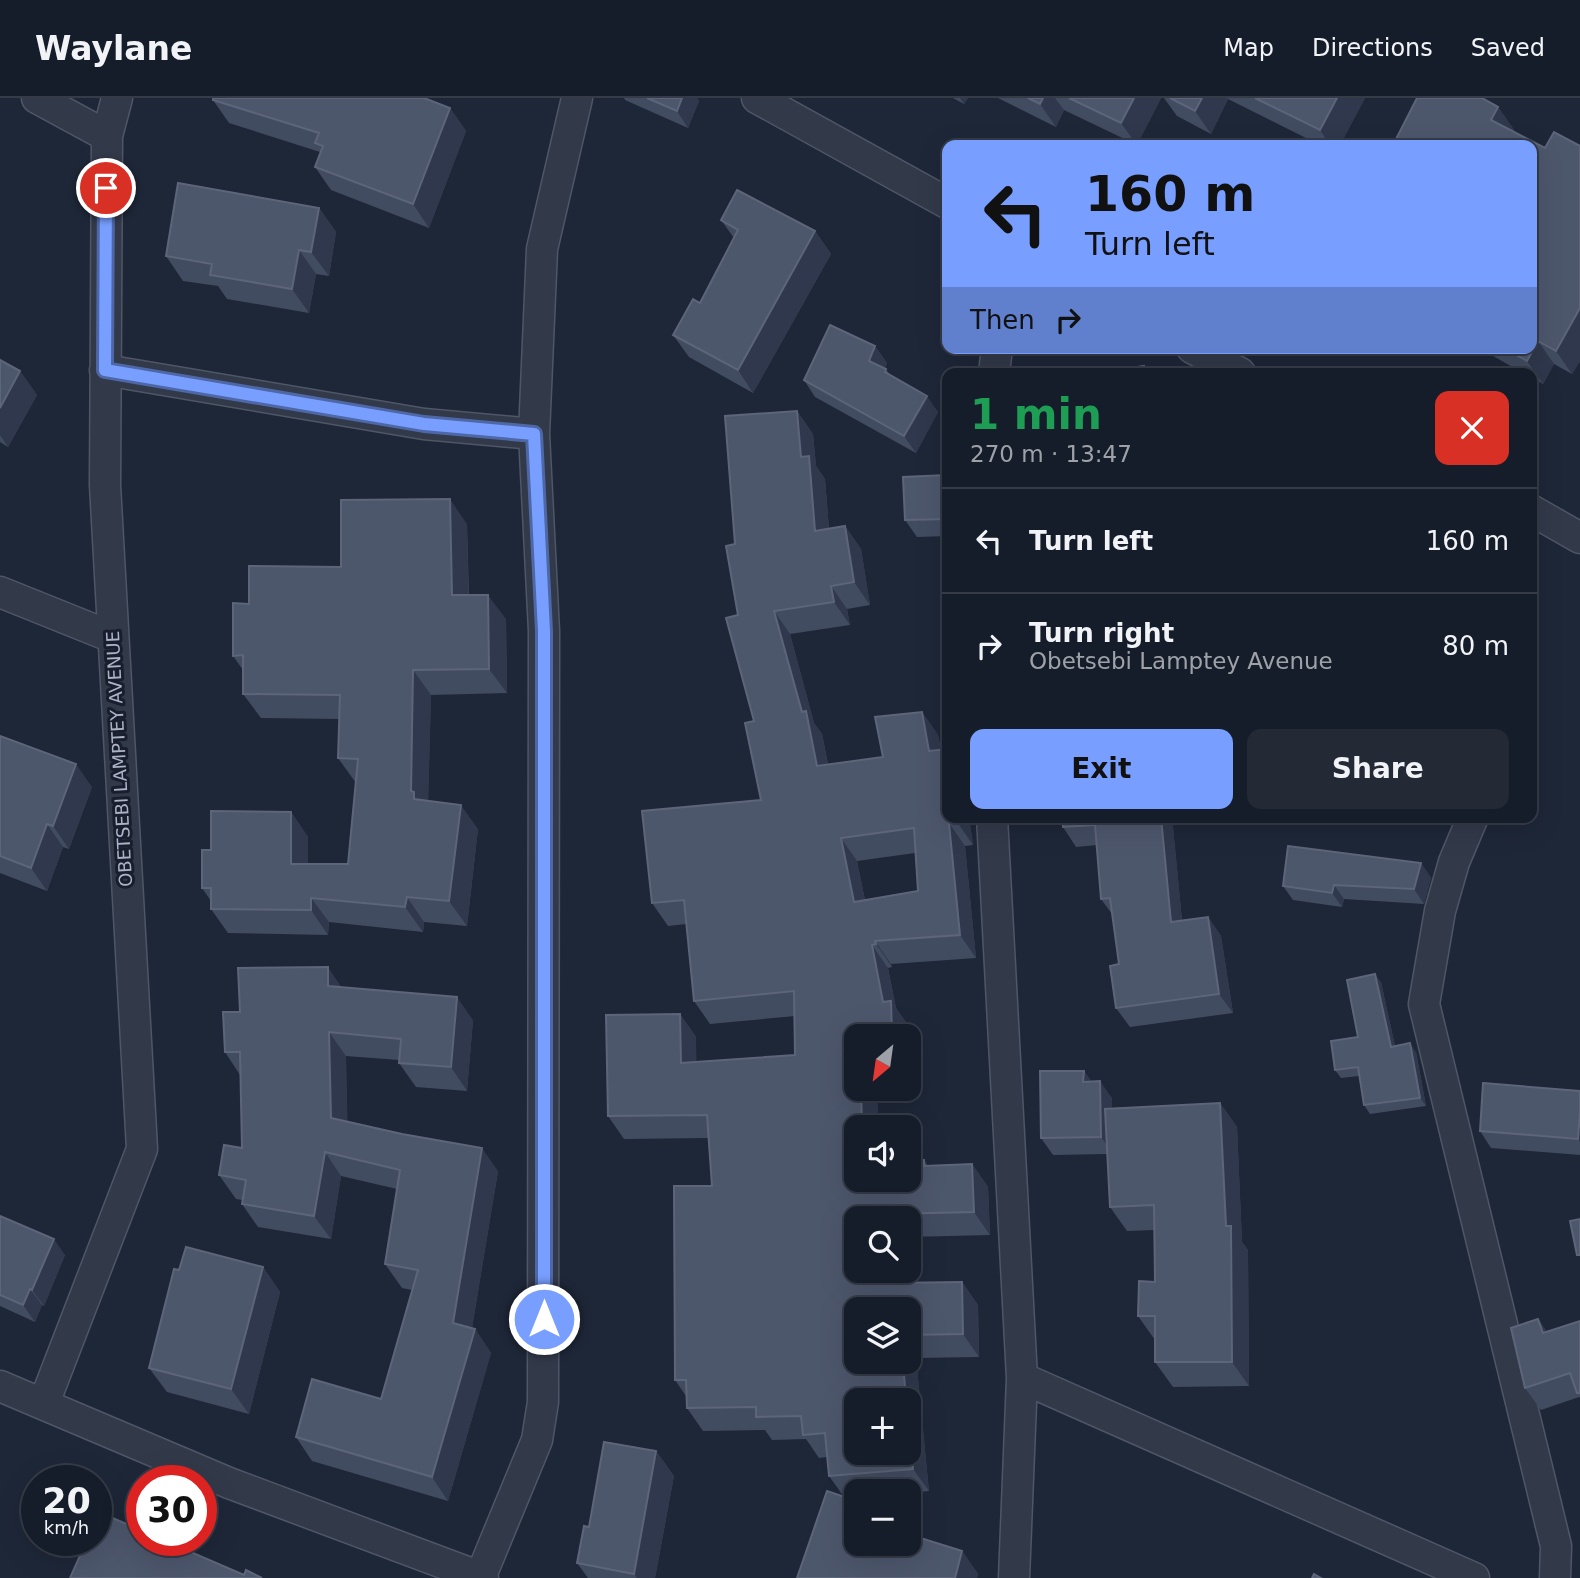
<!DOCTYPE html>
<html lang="en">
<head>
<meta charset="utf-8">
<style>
  :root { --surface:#161d2a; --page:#232a36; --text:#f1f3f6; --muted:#9ea2a8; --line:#353b47; --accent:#789fff }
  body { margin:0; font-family:"DejaVu Sans",sans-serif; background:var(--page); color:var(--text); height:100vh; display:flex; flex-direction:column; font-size:26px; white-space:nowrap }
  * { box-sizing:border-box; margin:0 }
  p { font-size:23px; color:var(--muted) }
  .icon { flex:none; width:38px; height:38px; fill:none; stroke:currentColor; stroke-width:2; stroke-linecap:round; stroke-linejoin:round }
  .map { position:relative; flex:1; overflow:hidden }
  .side { position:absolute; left:942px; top:270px; width:595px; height:455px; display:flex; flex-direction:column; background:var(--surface); border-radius:14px; box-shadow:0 7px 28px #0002,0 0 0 2px var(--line) }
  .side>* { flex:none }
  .banner { position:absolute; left:942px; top:42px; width:595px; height:214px; border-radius:14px; box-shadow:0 7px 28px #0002,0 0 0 2px var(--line); background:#789fff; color:#111; overflow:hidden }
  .needle { width:46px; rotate:209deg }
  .tools { position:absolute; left:844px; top:926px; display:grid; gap:14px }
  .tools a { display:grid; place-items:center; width:77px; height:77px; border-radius:14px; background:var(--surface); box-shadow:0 7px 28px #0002,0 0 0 2px var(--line); font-size:35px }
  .speed { position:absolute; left:21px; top:1367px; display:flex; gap:14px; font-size:35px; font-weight:700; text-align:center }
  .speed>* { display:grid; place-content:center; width:91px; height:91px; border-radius:50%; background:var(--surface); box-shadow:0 7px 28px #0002,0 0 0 2px var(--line); line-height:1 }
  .speed small { font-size:18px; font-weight:400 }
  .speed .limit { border:10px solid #d22; background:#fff; color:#111 }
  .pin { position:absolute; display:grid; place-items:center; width:60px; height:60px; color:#fff; margin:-30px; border:4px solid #fff; border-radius:50%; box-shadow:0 2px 7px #0007 }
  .me { position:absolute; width:77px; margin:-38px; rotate:0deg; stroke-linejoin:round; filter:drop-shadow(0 0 5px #0008) }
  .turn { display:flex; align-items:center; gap:24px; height:147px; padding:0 28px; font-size:32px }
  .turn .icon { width:91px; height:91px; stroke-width:2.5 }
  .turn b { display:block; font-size:49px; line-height:60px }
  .then { display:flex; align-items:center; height:66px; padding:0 28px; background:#0003; gap:14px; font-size:26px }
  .round { display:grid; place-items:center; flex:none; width:74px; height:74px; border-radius:14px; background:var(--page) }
  .summary { display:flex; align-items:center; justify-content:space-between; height:119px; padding:0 28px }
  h1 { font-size:42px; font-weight:800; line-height:52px; color:#1e9e55 }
  .cta { display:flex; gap:14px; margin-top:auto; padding:14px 28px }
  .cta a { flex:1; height:80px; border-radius:14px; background:var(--accent); color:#111; font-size:28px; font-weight:800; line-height:80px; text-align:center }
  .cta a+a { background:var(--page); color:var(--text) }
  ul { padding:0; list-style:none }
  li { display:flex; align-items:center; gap:21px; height:105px; padding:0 28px; border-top:2px solid var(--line) }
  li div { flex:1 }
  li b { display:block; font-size:26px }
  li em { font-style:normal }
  header { display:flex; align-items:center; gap:42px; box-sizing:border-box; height:98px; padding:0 35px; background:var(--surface); border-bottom:2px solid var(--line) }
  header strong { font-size:33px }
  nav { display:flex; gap:38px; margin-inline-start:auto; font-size:24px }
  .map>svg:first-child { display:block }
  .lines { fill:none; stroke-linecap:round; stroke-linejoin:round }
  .street-casing { stroke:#4f5667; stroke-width:33 }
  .street { stroke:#323949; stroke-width:30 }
  .wall { fill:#424c61; fill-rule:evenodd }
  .shaded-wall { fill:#2f384c }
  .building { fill:#4d576c; stroke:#5c657a; stroke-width:2; fill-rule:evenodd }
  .route-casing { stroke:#4e67a6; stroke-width:18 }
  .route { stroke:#789fff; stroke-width:12 }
  .labels { text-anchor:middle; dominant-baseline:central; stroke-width:6; stroke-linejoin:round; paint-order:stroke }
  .street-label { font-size:18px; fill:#acb3c6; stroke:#181e2d }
</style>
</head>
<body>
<header>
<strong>Waylane</strong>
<nav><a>Map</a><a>Directions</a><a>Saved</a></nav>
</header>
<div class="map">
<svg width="1580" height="1480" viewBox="0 0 1580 1480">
  <rect width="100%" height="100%" fill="#1e2738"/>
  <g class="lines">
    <defs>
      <path id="street" d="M37 0 107 38
        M757 0 947 105
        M1192 250 1240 275
        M105 272 424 326 534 336
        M994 275 997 250
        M1531 412 1580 440
        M0 494 112 539
        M992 719 1022 1280 1014 1480
        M1473 719 1454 764 1440 813 1424 906 1556 1448 1555 1480
        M1022 1280 1474 1480
        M0 1288 229 1385 483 1480
        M44 1305 142 1051 105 387 107 38 117 0
        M480 1480 537 1342 543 1304 544 533 534 336 542 151 577 0"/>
    </defs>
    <use href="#street" class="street-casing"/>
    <use href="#street" class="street"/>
  </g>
  <path class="wall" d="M624 0H697L699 3 688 30 625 2Z
    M953 0H968L964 6Z
    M998 0H1161L1137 47 1064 12 1056 29Z
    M1164 0H1365L1340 47H1320L1228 1 1211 36 1177 18Z
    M213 2 450 10 466 33 429 130 331 92 315 69 320 54 229 25Z
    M1498 9 1514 32 1513 34 1545 50 1580 48V263L1572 276 1554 266 1543 286 1531 279V275H1523L1479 250H1531V47H1393Z
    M319 110 336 134 329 178 316 176 309 215 227 201 218 188 183 183 166 158Z
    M721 122 815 133 831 156 753 295 689 259 673 237 700 205 734 140Z
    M875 248 887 265 885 270 891 278 938 314 916 355 815 299 804 282Z
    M0 262 20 273 37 297 8 349 0 344Z
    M797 313 813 336 816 368 825 381 829 431 845 428 861 451 870 507 847 511 850 527 790 536 814 625 822 636 828 666 883 659 875 619 922 614 938 637 941 652 947 651V719H969L973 747 965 748 976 860 891 866 892 869 888 870 896 910 907 926 908 938H856V990H877L878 1029H856V1082H908V1063L924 1062 928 1068 972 1066 988 1089 990 1137 908 1139V1120H856V1172H904V1184H962L978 1207 979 1259 916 1260 929 1393 908 1395V1393H856V1400H849L856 1403V1446H908V1436L962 1453 978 1476 977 1480H797L827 1393 844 1399 829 1378 827 1359 819 1360 806 1341 772 1342 765 1332 703 1333 687 1310 686 1298 675 1282 674 1088H712L708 1040 624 1041 608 1018 606 917 680 916 696 939V964L795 957V918L710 926 694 903 686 826 668 828 652 805 642 713 761 702 745 625 754 623 726 520 738 517 726 448 735 446 725 318ZM915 755 918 793 865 802 857 763ZM856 1211H908V1264H856ZM856 1302H908V1354H856Z
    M947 377V438L917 439 905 422Z
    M467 426 469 497 506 521 507 595 431 597 428 703 478 731 467 828 424 824 423 834 329 824 328 837 228 835 211 811V803L202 790 211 752 291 714 308 739V766H348L356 685 338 660 339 621 261 620 243 596V572L233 558 249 506 341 469Z
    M0 638 92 689 69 751 63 749 47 793 0 775Z
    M1172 719 1182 822 1208 819 1221 838 1233 915 1130 929 1116 910 1119 866 1112 816 1101 801 1097 747 1076 749 1063 729Z
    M1421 765 1431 780 1424 806 1344 801 1342 809 1293 802 1283 788Z
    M1381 884 1395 948 1416 954 1426 1008 1370 1016 1364 1007 1359 978 1341 980 1335 972 1358 939Z
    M342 889 473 922 467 993 416 989 399 965V962L346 958 347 1023 498 1073 472 1230 475 1231 491 1255 448 1403 312 1363 296 1339 381 1301 412 1192 402 1190 385 1166 397 1091 341 1078 331 1141 258 1129 242 1106V1102L236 1101 219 1077 242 1050 240 977 225 954 240 914Z
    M1084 973 1091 983 1112 1000V1010L1220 1005 1237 1029 1242 1144 1248 1152 1249 1288 1173 1289 1155 1264V1242L1138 1218 1155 1184 1154 1132 1127 1133 1110 1109 1107 1056 1053 1057 1041 1040Z
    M1580 993V1057L1491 1050 1480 1033Z
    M0 1118 65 1157 44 1208 42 1207 35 1224 0 1208Z
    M263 1169 280 1194 249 1316 167 1294 149 1270Z
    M1538 1221 1547 1234 1580 1223V1300L1579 1299 1541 1312 1525 1290Z
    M656 1353 674 1378 655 1480H588L577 1465 589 1429Z"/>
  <path class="shaded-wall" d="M682 0H697L699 3 688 30 677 13Z
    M960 0H968L964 6Z
    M1043 0H1055L1064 12 1056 29 1040 6Z
    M1134 0H1161L1137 47 1121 25Z
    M1202 0H1227L1228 1 1211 36 1195 13Z
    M1337 0H1365L1340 47H1330L1320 32Z
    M1498 9 1514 32 1508 45 1491 22Z
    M450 10 466 33 429 130 413 106Z
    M319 110 336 134 329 178 311 154Z
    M815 133 831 156 753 295 738 272Z
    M299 152 316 176 309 215 292 191Z
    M1580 210V263L1572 276 1556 253Z
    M1538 243 1554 266 1543 286 1527 263Z
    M875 248 887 265 880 279 869 263Z
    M20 273 37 297 8 349 0 337V310Z
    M927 298 938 314 916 355 904 338Z
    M797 313 813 336 816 368 825 381 831 456 815 433 801 359Z
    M450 401 467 426 469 521 452 497Z
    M845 428 861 451 870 507 854 484Z
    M831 488 847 511 850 527 834 504Z
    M488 497 506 521 507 595 489 571Z
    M774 513 790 536 814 625 822 636 833 691 817 668Z
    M413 572 431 597 428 713 414 701 411 693Z
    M922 614 938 637 945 676 929 653Z
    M76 666 92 689 69 751 53 728Z
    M461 707 478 731 467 828 449 803Z
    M291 714 308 739V791L291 766Z
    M956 719H969L973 747 957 724Z
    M1161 719H1172L1184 843 1171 824Z
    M949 725 965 748 976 860 960 837Z
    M47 726 63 749 47 793 31 770Z
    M841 740 857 763 870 827 854 804Z
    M1421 765 1431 780 1424 806 1414 791Z
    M1334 787 1344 801 1342 809 1332 795Z
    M407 799 424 824 423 834 405 809Z
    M311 800 329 824 328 837 311 812Z
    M1208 819 1221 838 1233 915 1219 896Z
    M875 843 891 866 892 869 876 846Z
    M872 847 888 870 896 910 907 926 908 938H892L883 904Z
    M328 869 344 893 328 888Z
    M1375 876 1381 884 1397 957 1391 949Z
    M457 899 473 922 467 993 451 969Z
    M680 916 696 939 697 988 681 965Z
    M329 934 346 958 348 1043 331 1020Z
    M1410 945 1416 954 1426 1008 1420 1000Z
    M1084 973 1095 990 1083 984Z
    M1100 983 1112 1000 1113 1056 1101 1039Z
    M861 990H877L878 1029H862Z
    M1220 1005 1237 1029 1242 1144 1248 1152 1249 1288 1232 1264Z
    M1580 1013V1044L1578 1041Z
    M482 1050 498 1073 469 1248 453 1225Z
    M325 1054 341 1078 331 1141 314 1118Z
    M972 1066 988 1089 990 1137 974 1114Z
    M54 1141 65 1157 44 1208 32 1192Z
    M263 1169 280 1194 249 1316 231 1291Z
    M888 1172H904L905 1208 889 1185Z
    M962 1184 978 1207 979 1259 963 1236Z
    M30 1191 42 1207 35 1224 23 1207Z
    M1538 1221 1553 1243 1543 1235Z
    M475 1231 491 1255 448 1403 432 1379Z
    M908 1249 916 1260 929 1393 913 1371 908 1323V1302H906L903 1264H908Z
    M656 1353 674 1378 655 1480H637L634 1476Z
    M161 1442H185L186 1443 177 1465Z
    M962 1453 978 1476 977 1480H955Z"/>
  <path class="building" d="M213 0H424L450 10 413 106 315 69 323 48 315 45 319 35 213 2Z
    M647 0H682L677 13Z
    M1028 0H1043L1040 6Z
    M1069 0H1134L1121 25Z
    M1170 0H1202L1195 13Z
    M1255 0H1337L1320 32Z
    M1417 0H1482L1498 9 1491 22 1545 50 1554 34 1580 48V210L1556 253 1538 243 1527 263 1504 250H1531V47H1393Z
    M178 85 319 110 311 154 299 152 292 191 210 177 212 166 166 158Z
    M737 92 815 133 738 272 673 237 693 201 700 205 738 132 721 122Z
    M830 227 875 248 869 263 886 271 885 274 927 298 904 338 804 282Z
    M0 262 20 273 0 310Z
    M1144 268 1145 275H1100Z
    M797 313 801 359 809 358 815 433 845 428 854 484 831 488 834 504 774 513 802 614 806 613 817 668 883 659 875 619 922 614 929 653 947 651V719H956L957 724 949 725 960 837 875 843 876 846 872 847 883 904 891 903 892 938H856V990H861L862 1029H856V1082H908V1063L924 1062V1068L972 1066 974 1114 888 1116V1120H856V1172H888L889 1185 962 1184 963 1236 908 1237V1211H856V1264H903L906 1302H856V1354H908V1323L913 1371 829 1378 825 1335 803 1337 801 1318 756 1319V1309L687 1310 686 1282H675L674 1088H712L707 1017 608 1018 606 917 680 916 681 965 795 957 794 893 694 903 684 802 652 805 642 713 761 702 745 625 754 623 726 520 738 517 726 448 735 446 725 318ZM914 730 918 793 854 804 841 740Z
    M947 377V421L905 422 903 379Z
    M450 401 452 497H488L489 571 413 572 411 693 414 694V701L461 707 449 803 407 799 405 809 311 800V812L211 811V790H202V752H211V713L291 714V766H348L358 661 338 660 340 597 243 596V557L233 558V505L249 506V468L341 469V402Z
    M0 638 76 666 53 728 47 726 31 770 0 758Z
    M1062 719H1161L1171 824 1208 819 1219 896 1116 910 1110 868 1119 866 1110 800 1101 801 1095 727 1063 729Z
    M1288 748 1421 765 1414 791 1334 787 1332 795 1283 788Z
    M328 869V888L457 899 451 969 399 965 401 941 329 934 331 1020 402 1036 482 1050 453 1225 475 1231 432 1379 296 1339 312 1281 381 1301 418 1172 385 1166 400 1072 325 1054 314 1118 242 1106 246 1082 219 1077 224 1047 242 1050 240 954H225L223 914H240L238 870Z
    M1375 876 1391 949 1410 945 1420 1000 1364 1007 1358 969 1335 972 1331 943 1358 939 1347 882Z
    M1040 973H1084L1083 984 1100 983 1101 1039 1041 1040Z
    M1483 985 1580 993V1013L1578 1041 1480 1033Z
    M1220 1005 1226 1128H1231L1232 1264H1155V1218H1138L1139 1183 1155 1184 1154 1107 1110 1109 1105 1011Z
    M0 1118 54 1141 32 1192 30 1191 23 1207 0 1197Z
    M1580 1121V1157H1577L1570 1123Z
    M186 1149 263 1169 231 1291 149 1270 174 1171 179 1172Z
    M1538 1221 1543 1235 1580 1223V1295H1577L1570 1275 1525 1290 1511 1230Z
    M604 1344 656 1353 634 1476 577 1465 584 1428 589 1429Z
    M827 1393 856 1403V1446H908V1436L962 1453 955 1480H797Z
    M140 1407 142 1408V1442H163L244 1477 246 1472 262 1480H70L87 1442H96V1420L99 1414 131 1428Z
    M1314 1476 1321 1480H1312Z"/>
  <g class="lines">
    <defs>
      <path id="route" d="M106 90 105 272 424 326 534 336 544 533V1221"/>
    </defs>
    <use href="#route" class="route-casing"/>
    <use href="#route" class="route"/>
  </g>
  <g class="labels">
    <g class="street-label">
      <text transform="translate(119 661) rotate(-93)">OBETSEBI LAMPTEY AVENUE</text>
    </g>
  </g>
</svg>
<div class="tools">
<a><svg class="needle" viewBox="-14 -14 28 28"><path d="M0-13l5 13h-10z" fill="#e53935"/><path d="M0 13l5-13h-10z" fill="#9ea2a8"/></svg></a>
<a><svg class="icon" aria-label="sound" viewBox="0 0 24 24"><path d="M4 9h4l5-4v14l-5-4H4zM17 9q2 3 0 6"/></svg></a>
<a><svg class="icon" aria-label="search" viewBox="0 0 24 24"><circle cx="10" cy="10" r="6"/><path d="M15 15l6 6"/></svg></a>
<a><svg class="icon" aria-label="layers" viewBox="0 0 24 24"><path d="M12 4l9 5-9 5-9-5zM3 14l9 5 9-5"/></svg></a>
<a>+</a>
<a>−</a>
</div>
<div class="speed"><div>20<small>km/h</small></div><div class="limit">30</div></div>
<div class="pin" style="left:106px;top:90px;background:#d93025"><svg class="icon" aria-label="arrive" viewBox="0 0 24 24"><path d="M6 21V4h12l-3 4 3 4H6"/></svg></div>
<svg class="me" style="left:544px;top:1221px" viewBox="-20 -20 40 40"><circle r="17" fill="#789fff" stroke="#fff" stroke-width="3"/><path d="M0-11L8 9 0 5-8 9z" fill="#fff"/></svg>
<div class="banner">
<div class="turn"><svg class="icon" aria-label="left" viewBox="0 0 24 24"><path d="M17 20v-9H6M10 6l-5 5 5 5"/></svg><div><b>160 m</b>Turn left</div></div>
<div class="then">Then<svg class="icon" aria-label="right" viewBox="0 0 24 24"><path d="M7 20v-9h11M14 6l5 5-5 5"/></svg></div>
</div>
<section class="side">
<div class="summary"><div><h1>1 min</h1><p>270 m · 13:47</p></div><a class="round" style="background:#d93025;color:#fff"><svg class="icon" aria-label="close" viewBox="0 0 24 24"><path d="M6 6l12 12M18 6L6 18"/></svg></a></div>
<ul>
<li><svg class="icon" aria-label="left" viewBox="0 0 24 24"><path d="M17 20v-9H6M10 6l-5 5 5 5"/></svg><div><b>Turn left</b></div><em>160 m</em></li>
<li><svg class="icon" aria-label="right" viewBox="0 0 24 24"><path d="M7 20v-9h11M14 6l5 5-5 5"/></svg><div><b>Turn right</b><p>Obetsebi Lamptey Avenue</p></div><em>80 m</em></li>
</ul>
<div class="cta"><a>Exit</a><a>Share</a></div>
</section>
</div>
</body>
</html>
